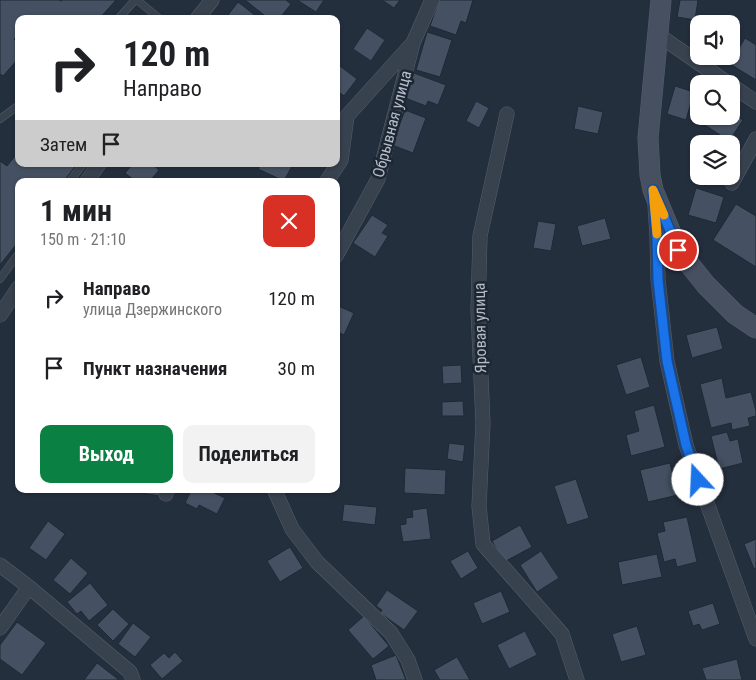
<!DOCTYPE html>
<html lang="ru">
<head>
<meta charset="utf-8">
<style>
  :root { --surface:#fff; --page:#f2f2f2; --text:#202124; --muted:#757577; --accent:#0b8043 }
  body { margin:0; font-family:"Roboto Condensed",sans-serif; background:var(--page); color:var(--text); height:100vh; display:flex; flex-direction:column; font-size:19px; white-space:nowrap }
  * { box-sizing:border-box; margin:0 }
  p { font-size:16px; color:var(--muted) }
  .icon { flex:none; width:28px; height:28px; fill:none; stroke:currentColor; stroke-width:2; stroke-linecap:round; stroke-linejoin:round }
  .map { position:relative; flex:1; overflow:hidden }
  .panel { position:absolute; left:15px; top:178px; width:325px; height:315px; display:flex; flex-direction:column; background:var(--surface); border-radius:10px; box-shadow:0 1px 4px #0004 }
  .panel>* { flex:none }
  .banner { position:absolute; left:15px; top:15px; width:325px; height:152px; border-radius:10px; box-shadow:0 1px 4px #0004; background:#fff; color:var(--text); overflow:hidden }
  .fabs { position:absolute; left:690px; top:15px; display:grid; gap:10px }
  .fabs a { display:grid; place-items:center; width:50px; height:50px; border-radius:10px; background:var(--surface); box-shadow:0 1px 4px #0004; font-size:25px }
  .pin { position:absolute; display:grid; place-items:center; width:42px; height:42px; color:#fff; margin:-21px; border:2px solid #fff; border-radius:50%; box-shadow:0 1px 5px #0007 }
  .me { position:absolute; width:55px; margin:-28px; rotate:340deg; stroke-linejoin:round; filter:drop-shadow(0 0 4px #0008) }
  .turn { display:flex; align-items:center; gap:18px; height:105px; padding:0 25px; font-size:22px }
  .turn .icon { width:65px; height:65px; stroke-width:2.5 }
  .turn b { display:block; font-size:35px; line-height:42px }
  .then { display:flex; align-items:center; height:48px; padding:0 25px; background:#0003; gap:10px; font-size:19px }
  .round { display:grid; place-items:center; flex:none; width:52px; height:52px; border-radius:10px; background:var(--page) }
  .overview { display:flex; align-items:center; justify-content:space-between; height:85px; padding:0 25px }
  h1 { font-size:30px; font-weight:700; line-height:38px }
  .cta { display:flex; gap:10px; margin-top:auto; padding:10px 25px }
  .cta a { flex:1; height:58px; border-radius:10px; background:var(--accent); color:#fff; font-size:20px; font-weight:700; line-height:58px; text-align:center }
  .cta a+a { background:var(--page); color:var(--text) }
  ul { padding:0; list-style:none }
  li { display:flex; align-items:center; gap:15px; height:70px; padding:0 25px }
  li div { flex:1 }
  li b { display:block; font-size:19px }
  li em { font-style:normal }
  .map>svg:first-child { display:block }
  .building { fill:#455162; stroke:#1f2835 }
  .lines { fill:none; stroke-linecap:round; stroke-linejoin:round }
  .lane-casing { stroke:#565f6c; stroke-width:8 }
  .street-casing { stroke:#565f6c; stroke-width:15 }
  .secondary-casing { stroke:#565f6c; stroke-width:21 }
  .lane { stroke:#38414e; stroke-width:7 }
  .street { stroke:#38414e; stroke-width:14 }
  .secondary { stroke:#465061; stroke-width:20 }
  .route-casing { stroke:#114b97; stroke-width:12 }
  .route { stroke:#1a73e8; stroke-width:9 }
  .slow { stroke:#f59e0b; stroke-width:9 }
  .labels { text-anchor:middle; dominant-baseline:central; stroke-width:5; stroke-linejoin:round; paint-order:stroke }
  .street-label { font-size:16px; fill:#b4bcc9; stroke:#1d2633 }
</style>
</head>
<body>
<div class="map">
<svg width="756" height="680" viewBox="0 0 756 680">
  <rect width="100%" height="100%" fill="#242f3e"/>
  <path class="building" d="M0 0H59L61 1 62 0H116L99 19H19V34L14 39 19 43V58L3 76 0 74Z
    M245 0H286L291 4 279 19H269Z
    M297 0H324L316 12Z
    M382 0H400L394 8Z
    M439 0H473L466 23 461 21 456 35 430 26Z
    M680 0H698L695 20 677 17Z
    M238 2 260 19H225Z
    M367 28 385 40 371 61 353 49Z
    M427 32 452 40 440 77 416 70Z
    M745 38 756 45V80L730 64Z
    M336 63 357 79 344 96 336 90Z
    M414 73 446 85 438 105 428 101 426 106 405 98Z
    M675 86 694 92 686 120 667 114Z
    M476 101 489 108 479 128 466 121Z
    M578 106 603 112 598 134 574 129Z
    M405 110 426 118 413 153 392 145Z
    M731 113 743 120 729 141 702 123 706 116H731Z
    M19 151V164H77L64 181H19V241L0 265V161L7 166Z
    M133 164H152L159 170 150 181H135L125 173Z
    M261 164H293L284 181 258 169Z
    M696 188 724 197 716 223 688 215Z
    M736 204 756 216V267L713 240Z
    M372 215 388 225 382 233 388 236 375 257 353 243Z
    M605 218 611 239 582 246 577 226Z
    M538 221 556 224 551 251 533 248Z
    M336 305 354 313 344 335 336 331 337 326 336 325Z
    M717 327 723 349 692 358 686 335Z
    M641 357 650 387 626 395 616 365Z
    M461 365 462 383 443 384 442 366Z
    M722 378 726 398 751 392 756 411V416L748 418 750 426 732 430 731 423 711 428 700 384Z
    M463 401 464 416H442V402Z
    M654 405 665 447 631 456 626 435 639 431 634 411Z
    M727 432 730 441 738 439 743 463 719 469 711 436Z
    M449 443 465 445 463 462 447 459Z
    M670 463 678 495 648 502 640 470Z
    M405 468 446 470 445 495 404 493Z
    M576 479 589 518 567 525 554 486Z
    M142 489H161L160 496 141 493Z
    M192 489H206L225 498 217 514 199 505 197 509 185 503Z
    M344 504 377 507 375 525 342 521Z
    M427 508 431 539 403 542 400 525 406 524V518L413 517 412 510Z
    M687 517 697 562 677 567 675 559 664 562 657 533 665 531 663 522Z
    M48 521 65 534 46 560 29 548Z
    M520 525 532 547 504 562 492 541Z
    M756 539V568L754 569 744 544Z
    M290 547 303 568 280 582 267 561Z
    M468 551 478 568 461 579 450 561Z
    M541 551 559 578 537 592 520 565Z
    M657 554 662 577 622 585 618 562Z
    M71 558 88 573 70 594 53 580Z
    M90 583 108 605 89 621 81 611 77 614 67 602Z
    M387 590 418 611 404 630 380 613 382 610 376 606Z
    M501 591 510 612 482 624 473 603Z
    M713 603 720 624 702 630 699 624 693 626 688 611Z
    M113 609 129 624 113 641 97 625Z
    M364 616 389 646 373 659 348 630Z
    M17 622 46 643 22 675 0 659V645Z
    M133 623 151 637 135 657 118 644Z
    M637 626 646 655 621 662 612 634Z
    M525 631 537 655 509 669 497 645Z
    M175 652 183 661 162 679 150 665 164 653 169 658Z
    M396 655 406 680H376L371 665Z
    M457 657 470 680H440L434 670Z
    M737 659 742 680H706L702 668Z
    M97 663 118 679 117 680H84Z"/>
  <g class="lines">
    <defs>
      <path id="lane" d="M137 0 160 19
        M118 19 135 0
        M0 119 19 105
        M70 181 83 164
        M0 279 19 253"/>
      <path id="street" d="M197 19 212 0
        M657 34 729 84
        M731 85 756 102
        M507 114 480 236 478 310 483 423 479 506 483 544 562 634 577 680
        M87 181 99 164
        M327 181 341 160 347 116 412 44
        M732 183 756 139
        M655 205 657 237 658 279 667 361 686 445 756 639
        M336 256 378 179 413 43 432 0
        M0 315 19 287
        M274 489 292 529 317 562 391 633 408 660 415 680
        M166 494 167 489
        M0 565 29 587 130 672 133 680
        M0 628 29 587"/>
      <path id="secondary" d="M661 0 648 138 650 175 653 190 678 250 706 285 735 314 756 328"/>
    </defs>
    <use href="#lane" class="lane-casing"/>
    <use href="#street" class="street-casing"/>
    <use href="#secondary" class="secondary-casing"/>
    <use href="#lane" class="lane"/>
    <use href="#street" class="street"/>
    <use href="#secondary" class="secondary"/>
  </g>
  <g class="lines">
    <defs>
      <path id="route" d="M678 250 653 190 657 237 658 280 667 361 686 445 698 480"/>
    </defs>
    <use href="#route" class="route-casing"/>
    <use href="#route" class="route"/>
    <path class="slow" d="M657 234 653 190 664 215"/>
  </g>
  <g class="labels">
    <g class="street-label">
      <text transform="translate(392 124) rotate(-75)">Обрывная улица</text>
      <text transform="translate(480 328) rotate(-91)">Яровая улица</text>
    </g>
  </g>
</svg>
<div class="fabs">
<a><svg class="icon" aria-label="sound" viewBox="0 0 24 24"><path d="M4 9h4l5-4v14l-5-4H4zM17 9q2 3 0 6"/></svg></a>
<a><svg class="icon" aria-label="search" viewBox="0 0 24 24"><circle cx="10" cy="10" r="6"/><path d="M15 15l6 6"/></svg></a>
<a><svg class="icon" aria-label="layers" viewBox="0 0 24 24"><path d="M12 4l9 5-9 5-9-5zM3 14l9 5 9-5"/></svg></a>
</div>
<div class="pin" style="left:678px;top:250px;background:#d93025"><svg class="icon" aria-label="arrive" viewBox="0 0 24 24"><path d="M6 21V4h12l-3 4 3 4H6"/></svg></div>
<svg class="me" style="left:698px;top:480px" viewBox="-20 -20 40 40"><circle r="19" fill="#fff"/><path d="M0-13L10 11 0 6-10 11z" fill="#1a73e8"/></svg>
<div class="banner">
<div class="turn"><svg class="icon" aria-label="right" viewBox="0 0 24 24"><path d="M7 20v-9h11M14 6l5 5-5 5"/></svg><div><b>120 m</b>Направо</div></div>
<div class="then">Затем<svg class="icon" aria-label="arrive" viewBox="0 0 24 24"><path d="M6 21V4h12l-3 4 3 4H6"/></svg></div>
</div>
<section class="panel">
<div class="overview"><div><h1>1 мин</h1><p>150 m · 21:10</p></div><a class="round" style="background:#d93025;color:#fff"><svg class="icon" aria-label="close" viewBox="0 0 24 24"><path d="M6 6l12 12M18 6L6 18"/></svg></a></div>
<ul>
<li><svg class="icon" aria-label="right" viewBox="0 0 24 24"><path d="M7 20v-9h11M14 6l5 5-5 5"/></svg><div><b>Направо</b><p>улица Дзержинского</p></div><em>120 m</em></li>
<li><svg class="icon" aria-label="arrive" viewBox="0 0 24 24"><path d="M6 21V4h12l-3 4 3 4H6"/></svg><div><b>Пункт назначения</b></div><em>30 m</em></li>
</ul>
<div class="cta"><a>Выход</a><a>Поделиться</a></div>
</section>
</div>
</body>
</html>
